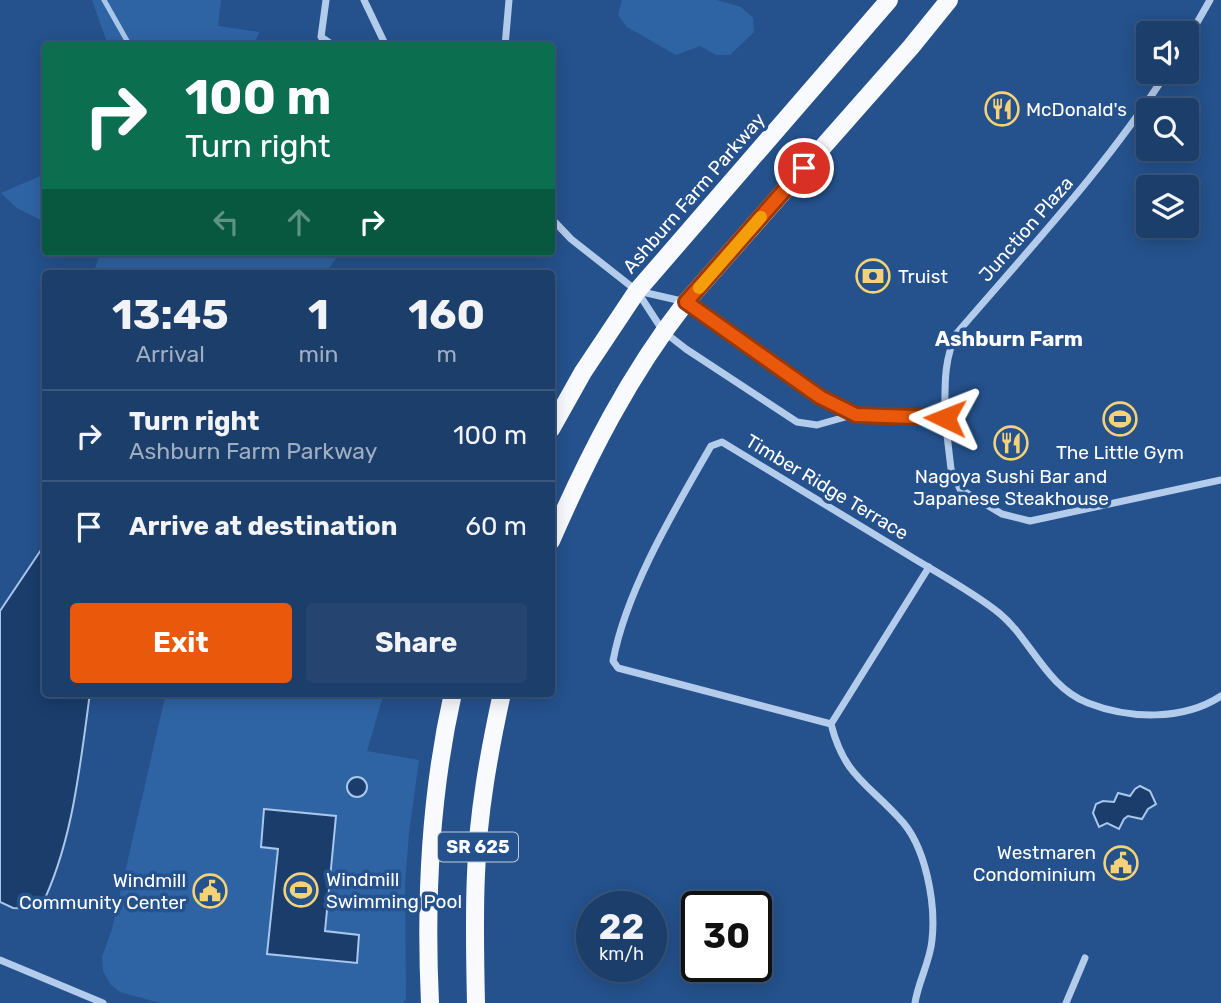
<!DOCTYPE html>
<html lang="en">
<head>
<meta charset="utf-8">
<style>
  :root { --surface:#1c3e6a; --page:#254570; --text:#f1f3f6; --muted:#a0aec1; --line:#3a577e; --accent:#ea580c }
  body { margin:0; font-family:Rubik,sans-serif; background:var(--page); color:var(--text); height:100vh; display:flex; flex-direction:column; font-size:26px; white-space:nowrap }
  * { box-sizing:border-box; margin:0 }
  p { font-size:23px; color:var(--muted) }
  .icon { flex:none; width:38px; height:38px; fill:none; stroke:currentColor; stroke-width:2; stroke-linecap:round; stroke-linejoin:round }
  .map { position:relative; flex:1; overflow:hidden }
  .sheet { position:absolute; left:42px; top:270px; width:513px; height:427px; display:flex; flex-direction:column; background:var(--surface); border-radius:7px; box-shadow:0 4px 18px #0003,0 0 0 2px var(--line) }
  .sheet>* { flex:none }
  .top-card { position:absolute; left:42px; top:42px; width:513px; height:214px; border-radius:7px; box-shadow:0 4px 18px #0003,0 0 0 2px var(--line); background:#0b6e4f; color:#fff; overflow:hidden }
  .buttons { position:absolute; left:1136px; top:21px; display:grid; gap:14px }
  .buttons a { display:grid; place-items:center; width:63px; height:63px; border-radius:7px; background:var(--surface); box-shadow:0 4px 18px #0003,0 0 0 2px var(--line); font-size:35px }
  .speed { position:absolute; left:576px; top:891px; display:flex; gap:14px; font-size:35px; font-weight:700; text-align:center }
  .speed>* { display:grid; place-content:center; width:91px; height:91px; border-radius:50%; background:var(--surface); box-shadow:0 4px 18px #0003,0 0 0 2px var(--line); line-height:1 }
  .speed small { font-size:18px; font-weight:400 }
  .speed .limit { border:4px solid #111; border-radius:10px; background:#fff; color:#111 }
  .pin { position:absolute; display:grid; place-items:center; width:60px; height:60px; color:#fff; margin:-30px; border:4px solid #fff; border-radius:50%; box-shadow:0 2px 7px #0007 }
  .me { position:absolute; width:77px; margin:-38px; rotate:272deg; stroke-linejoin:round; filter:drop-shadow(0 0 5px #0008) }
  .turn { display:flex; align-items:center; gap:24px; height:147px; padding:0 28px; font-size:32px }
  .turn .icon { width:91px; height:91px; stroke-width:2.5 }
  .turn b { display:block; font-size:49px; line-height:60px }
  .lanes { display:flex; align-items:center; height:66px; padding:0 28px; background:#0003; justify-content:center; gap:35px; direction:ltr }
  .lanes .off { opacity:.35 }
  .eta { display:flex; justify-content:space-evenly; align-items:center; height:119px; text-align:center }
  .eta b { font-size:42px; font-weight:700; line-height:49px }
  .cta { display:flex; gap:14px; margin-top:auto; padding:14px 28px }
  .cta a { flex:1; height:80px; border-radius:7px; background:var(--accent); color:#fff; font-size:28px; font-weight:700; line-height:80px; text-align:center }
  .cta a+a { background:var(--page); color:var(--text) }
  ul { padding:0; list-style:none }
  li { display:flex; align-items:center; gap:21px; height:91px; padding:0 28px; border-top:2px solid var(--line) }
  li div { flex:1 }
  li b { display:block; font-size:26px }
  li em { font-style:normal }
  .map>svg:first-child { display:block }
  .green { fill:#2f64a4 }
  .water { fill:#1a3d6c; stroke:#a8c7eb; stroke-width:2 }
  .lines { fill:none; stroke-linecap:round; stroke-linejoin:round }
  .stream { stroke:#a8c7eb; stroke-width:5 }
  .street { stroke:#b4cceb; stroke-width:7 }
  .primary { stroke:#f8fafe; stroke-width:18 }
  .route-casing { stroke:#983908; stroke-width:18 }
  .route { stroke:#ea580c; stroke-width:12 }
  .slow { stroke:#f59e0b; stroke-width:12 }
  .labels { text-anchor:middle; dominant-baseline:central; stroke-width:7; stroke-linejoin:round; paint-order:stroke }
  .shield { fill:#25528d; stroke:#becbdd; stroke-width:2 }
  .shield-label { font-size:18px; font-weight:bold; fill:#fff }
  .poi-label { font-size:19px; fill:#fff; stroke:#25528d; text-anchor:start }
  .street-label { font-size:19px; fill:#fff; stroke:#25528d }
  .neighbourhood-label { font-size:21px; font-weight:bold; fill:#fff; stroke:#25528d }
</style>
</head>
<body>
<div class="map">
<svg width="1221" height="1003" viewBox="0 0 1221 1003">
  <rect width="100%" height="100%" fill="#25528d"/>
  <path class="green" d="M92 0H221L218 26 259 32 256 40 224 46 108 45Z
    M622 0H717L741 7 753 18 754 32 730 55H716L700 46 676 55 627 27 618 15Z
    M45 174V222L17 208 1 193Z
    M101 252H340L326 273H93Z
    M166 693H384L367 751 419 760 409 833 405 884 406 999 403 1003H160L120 992 111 985 103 971 102 957 112 929Z"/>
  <path class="water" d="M45 544 46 693H90C80 765 73 843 40 909L13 908 0 902V611Z
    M347 787a10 10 0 1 1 20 0a10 10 0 1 1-20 0Z
    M1140 786 1150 791 1156 804 1148 809 1142 819 1128 816 1124 819 1119 829 1107 823 1099 827 1093 813 1096 804 1103 801 1114 802 1118 793 1130 796 1135 789Z
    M264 809 336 816 325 931 359 935 357 963 267 954 278 849 261 847Z"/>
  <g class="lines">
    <path class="stream" d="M104 0 130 46"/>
    <path class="street" d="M326 0 321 37 334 46
      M364 0 386 46
      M1186 42 1210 0
      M505 46 509 0
      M551 218 571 239 637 291 663 331 686 349 797 422 817 425 856 414 945 418C945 388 943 360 957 333 1030 248 1107 166 1167 72
      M638 291 686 302 820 396 856 414
      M945 418 951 469 960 489 1002 514 1030 521 1221 480
      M831 724 929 567
      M0 960 103 1003
      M915 1003C918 982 930 962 932 940 936 904 926 845 899 818 866 782 844 775 831 724L618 668 613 661C626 590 675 509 711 446L722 442C781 478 841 514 900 550 930 569 972 591 999 613 1031 639 1046 687 1088 703 1129 719 1183 721 1221 696
      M1066 1003 1085 958"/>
    <path class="primary" d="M551 429 583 372 637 291 889 0
      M551 541C588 456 629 375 686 302L911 47 949 0
      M430 1003C425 899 430 795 453 693
      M476 1003C475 960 474 917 476 874 478 813 489 753 502 693"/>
  </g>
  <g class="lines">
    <defs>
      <path id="route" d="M804 168 686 302 820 397 856 415 945 418"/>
    </defs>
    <use href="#route" class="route-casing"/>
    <use href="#route" class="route"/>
    <path class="slow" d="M699 288 761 217"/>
  </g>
  <defs>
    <symbol id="restaurant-ring" viewBox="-11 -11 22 22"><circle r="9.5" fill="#25528d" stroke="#f5d178" stroke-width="1.5"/><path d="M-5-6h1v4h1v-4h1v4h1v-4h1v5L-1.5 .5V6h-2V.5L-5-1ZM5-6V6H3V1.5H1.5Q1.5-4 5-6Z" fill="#f5d178"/></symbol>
    <symbol id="bank-ring" viewBox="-11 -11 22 22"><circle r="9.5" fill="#25528d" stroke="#f5d178" stroke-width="1.5"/><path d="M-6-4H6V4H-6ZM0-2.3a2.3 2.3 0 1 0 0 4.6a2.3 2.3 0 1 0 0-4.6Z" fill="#f5d178"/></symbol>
    <symbol id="stadium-ring" viewBox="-11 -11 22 22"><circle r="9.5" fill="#25528d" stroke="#f5d178" stroke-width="1.5"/><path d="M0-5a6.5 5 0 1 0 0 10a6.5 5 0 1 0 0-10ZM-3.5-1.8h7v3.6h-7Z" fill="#f5d178"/></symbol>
    <symbol id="civic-ring" viewBox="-11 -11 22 22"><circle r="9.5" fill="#25528d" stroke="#f5d178" stroke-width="1.5"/><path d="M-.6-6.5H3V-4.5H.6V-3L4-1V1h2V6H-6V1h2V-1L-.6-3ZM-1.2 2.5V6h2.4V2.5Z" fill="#f5d178"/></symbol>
  </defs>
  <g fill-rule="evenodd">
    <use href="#restaurant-ring" x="983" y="90" width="38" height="38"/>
    <use href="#bank-ring" x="854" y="257" width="38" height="38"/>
    <use href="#stadium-ring" x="1101" y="400" width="38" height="38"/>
    <use href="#restaurant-ring" x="992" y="424" width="38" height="38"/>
    <use href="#civic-ring" x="1102" y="844" width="38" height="38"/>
    <use href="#stadium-ring" x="282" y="871" width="38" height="38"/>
    <use href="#civic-ring" x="191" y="872" width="38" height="38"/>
  </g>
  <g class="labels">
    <rect class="shield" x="438" y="832.5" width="80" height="29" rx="5"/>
    <g class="shield-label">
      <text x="478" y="847">SR 625</text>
    </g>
    <g class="poi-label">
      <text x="1026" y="109">McDonald's</text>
      <text x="898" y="276">Truist</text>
      <text x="1120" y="452" text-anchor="middle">The Little Gym</text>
      <text x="1011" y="476" text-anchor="middle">Nagoya Sushi Bar and<tspan x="1011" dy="22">Japanese Steakhouse</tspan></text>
      <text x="1096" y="852" text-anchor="end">Westmaren<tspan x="1096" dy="22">Condominium</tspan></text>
      <text x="326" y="879">Windmill<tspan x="326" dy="22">Swimming Pool</tspan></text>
      <text x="186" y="880" text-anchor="end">Windmill<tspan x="186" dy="22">Community Center</tspan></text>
    </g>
    <g class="street-label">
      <text transform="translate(694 193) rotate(-49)">Ashburn Farm Parkway</text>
      <text transform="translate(1026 229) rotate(-49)">Junction Plaza</text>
      <text transform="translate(827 487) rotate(31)">Timber Ridge Terrace</text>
    </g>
    <g class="neighbourhood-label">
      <text x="1009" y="338">Ashburn Farm</text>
    </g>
  </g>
</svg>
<div class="buttons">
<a><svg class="icon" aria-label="sound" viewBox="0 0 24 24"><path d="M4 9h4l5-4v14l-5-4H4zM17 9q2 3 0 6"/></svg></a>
<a><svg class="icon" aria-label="search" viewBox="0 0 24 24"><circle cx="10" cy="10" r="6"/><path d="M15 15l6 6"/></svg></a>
<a><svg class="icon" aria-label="layers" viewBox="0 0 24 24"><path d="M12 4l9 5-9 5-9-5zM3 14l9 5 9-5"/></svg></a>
</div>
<div class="speed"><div>22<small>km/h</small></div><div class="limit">30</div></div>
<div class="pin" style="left:804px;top:168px;background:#d93025"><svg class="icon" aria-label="arrive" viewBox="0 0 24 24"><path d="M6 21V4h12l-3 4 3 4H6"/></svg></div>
<svg class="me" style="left:945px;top:418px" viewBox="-20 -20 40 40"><path d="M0-17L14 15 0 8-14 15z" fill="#ea580c" stroke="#fff" stroke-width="4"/></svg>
<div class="top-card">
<div class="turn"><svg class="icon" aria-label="right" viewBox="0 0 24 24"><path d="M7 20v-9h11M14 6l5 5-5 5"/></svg><div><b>100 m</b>Turn right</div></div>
<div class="lanes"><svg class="icon off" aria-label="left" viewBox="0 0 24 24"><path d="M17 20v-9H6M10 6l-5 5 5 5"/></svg><svg class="icon off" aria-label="ahead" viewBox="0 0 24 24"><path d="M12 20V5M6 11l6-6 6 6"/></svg><svg class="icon" aria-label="right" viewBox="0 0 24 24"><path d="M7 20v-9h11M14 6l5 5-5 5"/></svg></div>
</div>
<section class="sheet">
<div class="eta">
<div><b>13:45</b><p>Arrival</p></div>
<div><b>1</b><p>min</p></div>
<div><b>160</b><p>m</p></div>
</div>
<ul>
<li><svg class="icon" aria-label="right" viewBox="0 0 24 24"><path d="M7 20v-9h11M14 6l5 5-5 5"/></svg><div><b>Turn right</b><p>Ashburn Farm Parkway</p></div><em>100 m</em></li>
<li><svg class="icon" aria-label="arrive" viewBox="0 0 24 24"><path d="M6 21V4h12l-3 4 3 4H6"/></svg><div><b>Arrive at destination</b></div><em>60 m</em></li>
</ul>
<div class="cta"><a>Exit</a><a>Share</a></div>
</section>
</div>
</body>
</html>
